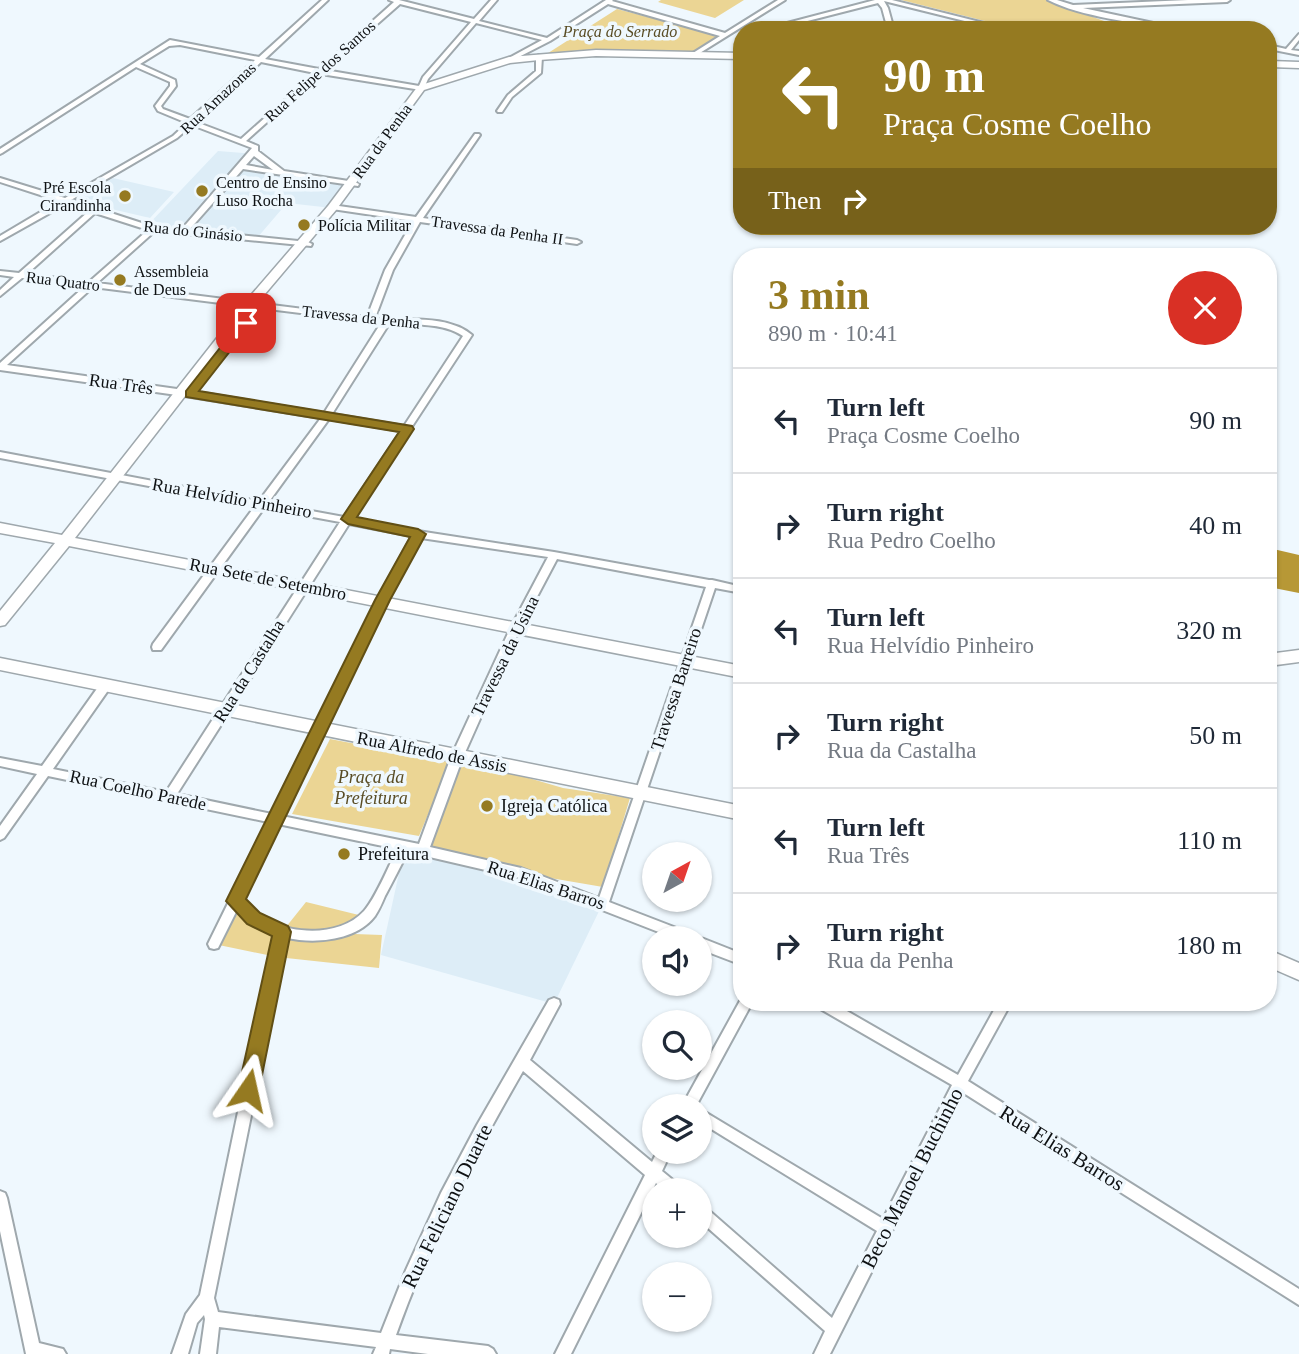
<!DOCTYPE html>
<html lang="en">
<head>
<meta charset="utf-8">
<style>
  :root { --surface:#fff; --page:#f2f2f3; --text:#1f2937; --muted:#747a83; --line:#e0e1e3; --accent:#957a21 }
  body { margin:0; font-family:Georgia,serif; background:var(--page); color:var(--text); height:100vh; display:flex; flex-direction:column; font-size:26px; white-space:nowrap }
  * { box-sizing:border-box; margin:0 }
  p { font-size:23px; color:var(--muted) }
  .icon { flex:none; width:38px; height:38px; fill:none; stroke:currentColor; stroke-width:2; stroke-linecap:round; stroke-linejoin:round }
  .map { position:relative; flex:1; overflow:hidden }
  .drawer { position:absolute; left:733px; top:248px; width:544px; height:763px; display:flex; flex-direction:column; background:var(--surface); border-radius:28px; box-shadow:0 2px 5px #0004 }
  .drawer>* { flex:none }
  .hud { position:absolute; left:733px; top:21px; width:544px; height:214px; border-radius:28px; box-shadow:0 2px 5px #0004; background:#957a21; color:#fff; overflow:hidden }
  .needle { width:46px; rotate:40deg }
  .tools { position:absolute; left:642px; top:842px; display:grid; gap:14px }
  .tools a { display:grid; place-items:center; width:70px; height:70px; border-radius:50%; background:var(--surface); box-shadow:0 2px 5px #0004; font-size:35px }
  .pin { position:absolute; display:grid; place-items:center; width:60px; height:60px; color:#fff; margin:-30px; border-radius:14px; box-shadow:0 4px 10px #0006 }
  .me { position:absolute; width:77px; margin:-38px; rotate:11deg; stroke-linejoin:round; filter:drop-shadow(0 0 5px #0008) }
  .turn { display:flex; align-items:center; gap:24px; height:147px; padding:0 35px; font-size:32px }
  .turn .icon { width:91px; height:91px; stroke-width:2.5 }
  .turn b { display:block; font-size:49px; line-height:60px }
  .then { display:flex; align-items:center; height:66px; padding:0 35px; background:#0003; gap:14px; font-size:26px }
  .round { display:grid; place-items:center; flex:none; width:74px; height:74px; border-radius:37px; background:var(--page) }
  .head { display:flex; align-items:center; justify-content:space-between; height:119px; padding:0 35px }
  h1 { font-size:42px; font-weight:600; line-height:52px; color:var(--accent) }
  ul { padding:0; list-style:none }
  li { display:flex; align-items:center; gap:21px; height:105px; padding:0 35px; border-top:2px solid var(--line) }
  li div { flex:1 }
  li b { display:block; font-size:26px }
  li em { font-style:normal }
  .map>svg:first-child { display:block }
  .built { fill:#ddedf7 }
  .green { fill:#ebd594 }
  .water { fill:#b79836 }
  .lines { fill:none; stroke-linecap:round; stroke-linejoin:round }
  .street-casing { stroke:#9fa8ad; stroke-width:4 }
  .secondary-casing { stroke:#9fa8ad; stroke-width:3 }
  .street { fill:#fff; fill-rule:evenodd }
  .secondary { fill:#fff; fill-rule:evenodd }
  .route { fill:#957a21; stroke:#614f15; stroke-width:2 }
  .poi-dot { fill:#957a21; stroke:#eff8fe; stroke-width:2.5 }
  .labels { text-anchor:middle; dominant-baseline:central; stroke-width:7; stroke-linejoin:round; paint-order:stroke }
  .far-park-label { font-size:16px; font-style:italic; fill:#594c24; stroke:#eff8fe }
  .far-street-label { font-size:16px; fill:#0e1113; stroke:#eff8fe }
  .far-poi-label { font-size:16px; fill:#0e1113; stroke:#eff8fe; text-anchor:start }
  .street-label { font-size:18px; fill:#0e1113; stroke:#eff8fe }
  .park-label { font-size:18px; font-style:italic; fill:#594c24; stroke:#eff8fe }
  .poi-label { font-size:18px; fill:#0e1113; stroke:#eff8fe; text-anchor:start }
  .near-street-label { font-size:21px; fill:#0e1113; stroke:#eff8fe }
</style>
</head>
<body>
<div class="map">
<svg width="1299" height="1354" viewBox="0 0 1299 1354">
  <rect width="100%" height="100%" fill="#eff8fe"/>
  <path class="built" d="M218 151 256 154 244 168 349 185 332 208 287 203 257 238 146 227Z
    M113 178 174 192 150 218 73 200Z
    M405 846 603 903 554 1004 381 955Z"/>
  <path class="green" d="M661 0H744L715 18 658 2Z
    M901 0H1046L1129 30H1021Z
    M617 9 718 35 695 53 545 55Z
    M330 739 450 762 419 836 292 814Z
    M457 757 563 788 630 798 603 887 521 873 423 850Z
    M236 901 282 932 306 902 367 917 347 930 300 932 382 935 379 968 277 957 214 944Z"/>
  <path class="water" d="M1269 548 1299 555V593L1269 587Z"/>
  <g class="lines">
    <defs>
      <path id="street" d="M322 0H328L265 59 319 69 394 2 389 0H399L474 19 491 0H497L479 21 547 38 606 0H613L612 1 725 33 778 0H785L695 56 692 54 693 53 720 36 608 4 550 41 509 62 507 61V59L542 40 476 23 428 79 424 88 421 90 321 74 246 141 258 146V151L284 171 355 182 359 184 358 186 243 169 189 230 308 242 312 244 311 246 155 231 97 283 367 317 385 270 413 221 332 209 328 207 332 205 416 217 475 134H479L480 135 423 218 577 240 581 242 577 244 420 222 393 270 375 318C405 321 447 314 472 335L352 518 418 531 554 552 709 580H712L742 587V593L715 588 609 902 692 934 694 938H674L520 878 408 852C400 867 393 881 385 896 382 903 379 910 375 916 356 941 315 944 287 938L214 1298 218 1312 381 1333 406 1270 441 1193 477 1125 549 1000 554 998 559 1000 560 1004 530 1060 652 1162 657 1152H671L662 1171 679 1185 681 1190H663L656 1183 571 1354H555L645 1175 523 1071C474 1156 429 1242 396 1335L488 1346 493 1349 496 1354H428L390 1349 389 1354H373L376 1347 219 1327 216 1354H200L205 1319 204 1315 197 1323 188 1354H172L186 1314 200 1295 275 934 256 925 237 910 218 948 214 949 210 948 208 944 268 822 48 776 4 838 0 840V826L37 774 0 766V758L42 766 101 683 105 682 110 686 109 689 53 769 166 792 340 522 264 508 161 650H153L152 647 153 644 255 506 0 458V452L259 501 321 418 191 397 0 370V363L85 286 22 278 0 296V290L14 277 0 275V271L19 273 89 211 66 204 0 241V236L59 201 0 182V178L65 198 173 136 187 123 158 111 155 106 170 86V82L136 67 2 153 0 154V149L170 40 259 57ZM400 4 471 22 423 77 419 86 325 70ZM180 45 255 60 190 119 163 109 161 106 176 86 175 80 140 64 169 46ZM261 62 315 73 241 139 196 122ZM192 125 252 148 181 230 154 227 71 200 177 138ZM254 156 273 170 246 165ZM95 213 148 230 89 282 27 274ZM93 287 381 323 324 413 191 391 7 365ZM389 324C413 325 442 322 463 336L404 426 332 414ZM329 419 401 431 344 517 268 503ZM349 524 412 536 377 600 272 814 177 794ZM421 538 548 557 510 629 451 757 419 844 282 816 387 600ZM557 559 706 587 599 898 521 868 430 847 463 757 520 629ZM278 824 397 849C389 866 375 899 364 911 342 935 299 935 272 922 260 917 251 908 242 899Z
        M875 0H892L1012 30H1001L884 1 888 8 894 30H888L882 8 878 3 780 28H837L840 30H745L748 28H768Z
        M1048 0H1057L1073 5 1188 0H1230L1227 2 1083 8 1186 30H1173C1134 22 1081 17 1048 0Z
        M1299 34V40L1291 50 1299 51V55L1269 49V45L1286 49Z
        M539 55 542 57 541 73 512 97 502 112H498L497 111 508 95 536 71V57Z
        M699 938 704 939 742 954V965L700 949Z
        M741 999 742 1003H752L696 1106H682Z
        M816 1003H833L958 1075 998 1003H1011L968 1081 1299 1289V1305L962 1092 830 1354H814L825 1331 700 1221V1205L705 1207 832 1318 877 1231 700 1122V1109L883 1219 952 1085 817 1007Z
        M0 1191 5 1193 7 1198 39 1343 63 1349 66 1354H26L0 1231Z"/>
      <path id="secondary" d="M596 50 742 53V59L596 56 539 60 510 63 424 90 336 210 254 307 75 538 742 666V678L69 546 5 625 0 626V611L55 543 0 533V523L62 535 246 301 328 206 418 86 509 57Z
        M1269 61 1299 62V68L1269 67Z
        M1299 650V662L1269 666V654Z
        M0 658 742 806V820L0 670Z
        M1269 950 1299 963V980L1269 967Z"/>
    </defs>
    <use href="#street" class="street-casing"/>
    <use href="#secondary" class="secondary-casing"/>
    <use href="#street" class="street"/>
    <use href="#secondary" class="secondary"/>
  </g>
  <path class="route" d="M246 319 252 323 199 391 412 426 414 429 357 517 418 529 426 534 390 600 246 899 260 913 288 926 291 932 259 1090 256 1096 248 1099 241 1096 238 1090 272 936 247 924 226 901 375 600 410 537 348 524 341 519 399 432 186 397V391L242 320Z"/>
  <g class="poi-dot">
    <circle cx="202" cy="191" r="7"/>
    <circle cx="125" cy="196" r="7"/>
    <circle cx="304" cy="225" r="7"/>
    <circle cx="120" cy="280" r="7"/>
    <circle cx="487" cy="806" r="7"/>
    <circle cx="344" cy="854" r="7"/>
  </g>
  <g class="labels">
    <g class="far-park-label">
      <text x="620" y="31">Praça do Serrado</text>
    </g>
    <g class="far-street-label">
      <text transform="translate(320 71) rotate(-42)">Rua Felipe dos Santos</text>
      <text transform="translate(218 98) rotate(-43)">Rua Amazonas</text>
      <text transform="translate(382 141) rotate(-54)">Rua da Penha</text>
      <text transform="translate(497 230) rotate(8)">Travessa da Penha II</text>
      <text transform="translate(193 231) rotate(6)">Rua do Ginásio</text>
      <text transform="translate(63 281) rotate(7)">Rua Quatro</text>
      <text transform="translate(361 317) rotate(6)">Travessa da Penha</text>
    </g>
    <g class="far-poi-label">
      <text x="216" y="182">Centro de Ensino<tspan x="216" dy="18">Luso Rocha</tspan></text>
      <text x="111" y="187" text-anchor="end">Pré Escola<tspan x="111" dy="18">Cirandinha</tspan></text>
      <text x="318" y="225">Polícia Militar</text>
      <text x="134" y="271">Assembleia<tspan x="134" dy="18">de Deus</tspan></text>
    </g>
    <g class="street-label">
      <text transform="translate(121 384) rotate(8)">Rua Três</text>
      <text transform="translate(232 498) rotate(10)">Rua Helvídio Pinheiro</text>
      <text transform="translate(268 579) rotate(11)">Rua Sete de Setembro</text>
      <text transform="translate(505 656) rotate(-64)">Travessa da Usina</text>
      <text transform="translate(249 671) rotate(-58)">Rua da Castalha</text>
      <text transform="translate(676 689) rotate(-72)">Travessa Barreiro</text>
      <text transform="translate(432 752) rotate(11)">Rua Alfredo de Assis</text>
      <text transform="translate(138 790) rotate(12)">Rua Coelho Parede</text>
      <text transform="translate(546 885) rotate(18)">Rua Elias Barros</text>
    </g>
    <g class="park-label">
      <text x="371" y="777">Praça da<tspan x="371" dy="21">Prefeitura</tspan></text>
    </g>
    <g class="poi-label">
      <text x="501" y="806">Igreja Católica</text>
      <text x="358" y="854">Prefeitura</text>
    </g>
    <g class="near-street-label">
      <text transform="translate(1062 1148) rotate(32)">Rua Elias Barros</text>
      <text transform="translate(912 1178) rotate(-63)">Beco Manoel Buchinho</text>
      <text transform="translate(447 1206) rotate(-64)">Rua Feliciano Duarte</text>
    </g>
  </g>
</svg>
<div class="tools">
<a><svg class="needle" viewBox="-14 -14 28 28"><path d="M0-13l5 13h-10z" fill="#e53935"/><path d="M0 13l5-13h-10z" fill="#747a83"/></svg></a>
<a><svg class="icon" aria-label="sound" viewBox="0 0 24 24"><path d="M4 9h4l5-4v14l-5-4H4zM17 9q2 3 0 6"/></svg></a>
<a><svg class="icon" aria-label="search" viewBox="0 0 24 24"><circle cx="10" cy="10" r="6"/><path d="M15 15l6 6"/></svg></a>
<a><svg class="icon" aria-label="layers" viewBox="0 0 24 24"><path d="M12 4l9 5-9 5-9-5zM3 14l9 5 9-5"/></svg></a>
<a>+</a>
<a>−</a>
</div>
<div class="pin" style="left:246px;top:323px;background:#d93025"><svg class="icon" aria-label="arrive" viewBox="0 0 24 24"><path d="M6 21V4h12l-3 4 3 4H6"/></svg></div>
<svg class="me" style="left:248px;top:1090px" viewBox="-20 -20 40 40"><path d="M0-17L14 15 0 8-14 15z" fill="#957a21" stroke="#fff" stroke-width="4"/></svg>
<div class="hud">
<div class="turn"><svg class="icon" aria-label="left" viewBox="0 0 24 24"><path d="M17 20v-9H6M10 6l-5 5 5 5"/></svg><div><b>90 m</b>Praça Cosme Coelho</div></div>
<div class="then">Then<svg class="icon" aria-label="right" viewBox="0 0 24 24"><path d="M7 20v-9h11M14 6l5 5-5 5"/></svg></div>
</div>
<section class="drawer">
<div class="head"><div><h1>3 min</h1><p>890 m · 10:41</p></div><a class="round" style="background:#d93025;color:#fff"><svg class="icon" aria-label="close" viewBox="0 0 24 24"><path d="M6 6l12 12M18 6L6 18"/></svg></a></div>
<ul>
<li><svg class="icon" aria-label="left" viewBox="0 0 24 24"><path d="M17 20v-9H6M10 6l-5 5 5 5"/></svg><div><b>Turn left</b><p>Praça Cosme Coelho</p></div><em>90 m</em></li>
<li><svg class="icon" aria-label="right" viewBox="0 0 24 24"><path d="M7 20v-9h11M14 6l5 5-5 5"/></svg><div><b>Turn right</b><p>Rua Pedro Coelho</p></div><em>40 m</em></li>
<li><svg class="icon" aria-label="left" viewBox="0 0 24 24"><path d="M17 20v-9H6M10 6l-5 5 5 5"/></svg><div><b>Turn left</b><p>Rua Helvídio Pinheiro</p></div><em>320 m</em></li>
<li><svg class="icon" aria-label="right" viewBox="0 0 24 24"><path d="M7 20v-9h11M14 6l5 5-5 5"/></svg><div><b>Turn right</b><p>Rua da Castalha</p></div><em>50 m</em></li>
<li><svg class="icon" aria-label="left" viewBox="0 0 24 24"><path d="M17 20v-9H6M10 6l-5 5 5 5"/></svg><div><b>Turn left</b><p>Rua Três</p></div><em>110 m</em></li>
<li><svg class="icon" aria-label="right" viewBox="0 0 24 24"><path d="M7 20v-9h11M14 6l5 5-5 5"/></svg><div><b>Turn right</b><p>Rua da Penha</p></div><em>180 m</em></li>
</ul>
</section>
</div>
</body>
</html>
